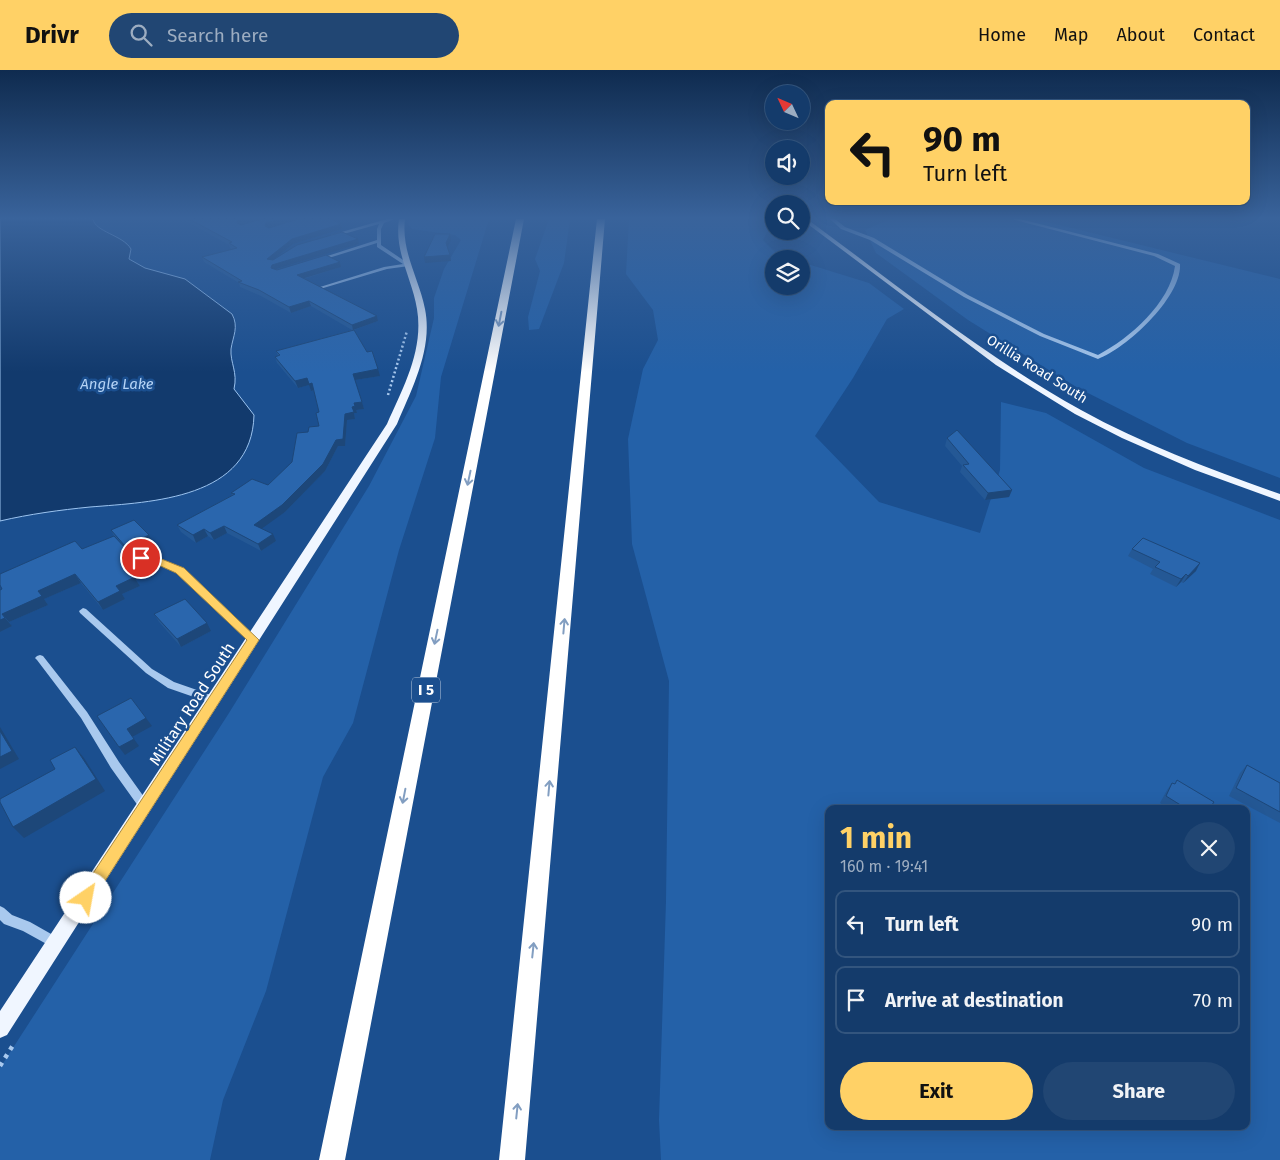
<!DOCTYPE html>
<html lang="en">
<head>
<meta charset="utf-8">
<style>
  :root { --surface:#143b6b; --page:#214673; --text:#f1f3f6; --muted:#9dadc1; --line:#33557e; --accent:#ffd166 }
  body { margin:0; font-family:"Fira Sans",sans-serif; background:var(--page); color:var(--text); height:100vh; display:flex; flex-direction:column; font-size:19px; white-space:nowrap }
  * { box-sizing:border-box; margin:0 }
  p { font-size:16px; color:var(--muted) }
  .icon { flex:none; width:28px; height:28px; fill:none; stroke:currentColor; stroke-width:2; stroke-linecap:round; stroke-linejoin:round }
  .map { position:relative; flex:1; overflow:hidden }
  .side { position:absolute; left:825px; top:735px; width:425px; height:325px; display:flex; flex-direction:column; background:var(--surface); border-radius:10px; box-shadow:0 5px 20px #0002,0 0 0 1px var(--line) }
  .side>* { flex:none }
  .banner { position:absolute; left:825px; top:30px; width:425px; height:105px; border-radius:10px; box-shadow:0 5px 20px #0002,0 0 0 1px var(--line); background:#ffd166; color:#111; overflow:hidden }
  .needle { width:32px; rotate:314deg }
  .fabs { position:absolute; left:765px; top:15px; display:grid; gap:10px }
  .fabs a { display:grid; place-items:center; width:45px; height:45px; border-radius:50%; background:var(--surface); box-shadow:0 5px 20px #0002,0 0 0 1px var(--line); font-size:25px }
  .pin { position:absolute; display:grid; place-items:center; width:42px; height:42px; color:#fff; margin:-21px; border:2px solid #fff; border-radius:50%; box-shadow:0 1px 5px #0007 }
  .me { position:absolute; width:55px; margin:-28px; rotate:33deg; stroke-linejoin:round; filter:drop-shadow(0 0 4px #0008) }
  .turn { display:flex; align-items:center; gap:18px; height:105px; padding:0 15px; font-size:22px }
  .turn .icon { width:65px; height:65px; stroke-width:2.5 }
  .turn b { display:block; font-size:35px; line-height:42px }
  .round { display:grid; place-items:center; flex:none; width:52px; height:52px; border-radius:26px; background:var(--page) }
  .headline { display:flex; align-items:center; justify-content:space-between; height:85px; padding:0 15px }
  h1 { font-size:30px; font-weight:700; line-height:38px; color:var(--accent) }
  .cta { display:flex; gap:10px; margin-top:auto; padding:10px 15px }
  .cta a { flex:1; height:58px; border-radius:30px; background:var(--accent); color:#111; font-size:20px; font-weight:700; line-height:58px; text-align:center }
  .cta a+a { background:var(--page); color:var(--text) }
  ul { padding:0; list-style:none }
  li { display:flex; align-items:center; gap:15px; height:68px; margin:0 10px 8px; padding:0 5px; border:2px solid var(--line); border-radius:10px }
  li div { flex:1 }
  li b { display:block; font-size:19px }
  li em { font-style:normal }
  header { display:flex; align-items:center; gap:30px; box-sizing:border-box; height:70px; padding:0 25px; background:var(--accent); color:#111 }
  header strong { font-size:24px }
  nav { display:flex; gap:28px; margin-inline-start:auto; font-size:18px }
  .search { width:350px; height:45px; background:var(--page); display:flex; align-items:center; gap:12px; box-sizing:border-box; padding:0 18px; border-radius:28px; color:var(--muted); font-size:19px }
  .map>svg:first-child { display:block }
  .green { fill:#2461a8; fill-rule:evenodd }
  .water { fill:#123a6d; stroke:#9cc4f0 }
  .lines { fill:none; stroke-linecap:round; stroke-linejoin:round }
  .path-far1 { stroke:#a9c9ee; stroke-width:2.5; stroke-dasharray:2 2.5; stroke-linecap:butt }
  .path { stroke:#a9c9ee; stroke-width:4.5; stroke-dasharray:4 5.5; stroke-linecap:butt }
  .minor { fill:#a9c9ee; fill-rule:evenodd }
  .major { fill:#f0f6ff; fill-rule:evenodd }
  .highway { fill:#fff; fill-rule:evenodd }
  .wall { fill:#245895 }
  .shaded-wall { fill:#1d4779 }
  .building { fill:#2a66ad; stroke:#1d4779 }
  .oneway { stroke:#829ec1 }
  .route { fill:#ffd166; stroke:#a68842 }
  .labels { text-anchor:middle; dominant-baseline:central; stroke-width:5; stroke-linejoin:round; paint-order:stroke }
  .far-street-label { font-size:14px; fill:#fff; stroke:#1b4f8f }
  .far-water-label { font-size:15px; font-style:italic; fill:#b5d3f5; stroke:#1b4f8f }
  .shield { fill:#1b4f8f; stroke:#bbcadd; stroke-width:1 }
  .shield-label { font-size:15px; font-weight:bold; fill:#fff }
  .street-label { font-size:16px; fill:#fff; stroke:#1b4f8f }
</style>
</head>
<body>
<header>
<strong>Drivr</strong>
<div class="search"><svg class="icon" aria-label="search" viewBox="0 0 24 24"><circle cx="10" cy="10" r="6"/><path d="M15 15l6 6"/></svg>Search here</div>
<nav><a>Home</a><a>Map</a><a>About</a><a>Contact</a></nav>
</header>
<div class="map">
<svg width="1280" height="1090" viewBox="0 0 1280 1090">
  <rect width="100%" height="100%" fill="#1b4f8f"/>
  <path class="green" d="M409 149H489L441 307 435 368 399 480 353 653 323 707 266 921 223 1030 210 1090H0V998L229 643 369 416 416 326 434 248V228L444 199 461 170 455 165 412 159 408 154Z
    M549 149H570L564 193 539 259 529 260 528 247 540 201 535 189Z
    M629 149H774L763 170 778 185 791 189H774V216H801V192L869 213 904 239 887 249 853 308 815 366 879 432 980 463 1000 400 1001 332 1046 343 1144 398 1280 450V1090H661L659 1050 666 831 669 611 632 474 628 369 643 299 658 270 653 240 626 204ZM829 739H1246V1056H829Z
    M890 149H1035L1280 209V408L1187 373 1078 318 968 250 876 183 865 160Z"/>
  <path class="water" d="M0 149H93C95 162 123 165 131 179L129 189 145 198 185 209 232 244C239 257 233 266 231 279 230 293 238 302 234 319L254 345C252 429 152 432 90 437 60 440 30 444 0 451Z"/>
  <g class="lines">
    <path class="path-far1" d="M388 325 407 261"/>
    <path class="path" d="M0 996 15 972"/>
    <path class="minor" d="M387 149H395L384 153 381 159V175L409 194V196L387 199 320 219V217L384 197 403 194 377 177V173L319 191 315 190 377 170V159L379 154 333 167 331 166V165Z
      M830 149H835L845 157 874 168 968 225 1044 264 1098 285C1130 268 1170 233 1175 196L1154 186 1011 149H1020L1158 184 1180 194C1182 227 1127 278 1098 289L1040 266 964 227 870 170 841 159Z
      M141 485 159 488 183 499 256 567 258 569 256 571H250L177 503 154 492 138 490 137 488 138 486Z
      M83 538 86 539 152 599 174 612 217 627 219 630 217 633 214 634 168 618 146 603 80 543 79 541Z
      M40 585 43 586 87 642 119 692 149 734 150 737 149 740 145 742 141 740 111 698 81 648 37 590 35 588 37 586Z
      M0 836 4 838 12 845 30 852 60 869 62 873 60 877 56 879 52 877 23 861 4 854 0 850Z"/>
    <path class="major" d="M399 149H405C401 182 419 208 425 239 433 279 412 318 397 354L7 965 0 968V941L387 354C403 318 424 280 417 239 412 208 394 182 399 149Z
      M801 149H807C897 215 984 286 1081 340 1144 375 1213 400 1280 424V431L1195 400 1122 368 1075 344 996 295Z"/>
    <path class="highway" d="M516 149H524L345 1090H319Z
      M597 149H605L525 1090H499Z"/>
  </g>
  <path class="wall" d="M182 149H331L342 159 293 174 273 190 358 169 359 174 276 199 340 192 341 197 304 209 377 246 378 251 354 260 380 306 355 310 364 339 356 340 357 343H354L355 349 347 350 345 376H338L325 401 285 442 261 458 276 471 261 481 227 463 214 470 208 466 196 473 181 462 177 455 232 425 231 423 268 415 292 392 308 362 319 356V342L314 320 311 321 309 315 298 318 277 293 275 287 278 286 276 281 352 260 311 236 291 243 261 226 240 217 239 213 204 192 202 187 232 179 230 178 229 175Z
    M947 368 1012 420 1009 427 985 430 960 402 962 396 945 376Z
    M111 460 149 465 153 473 131 483 147 505 136 510 140 516 122 524 125 529 103 540 81 513 44 529 48 535 9 552 12 556 0 562V520L82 479 114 466Z
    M1132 479 1196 501 1183 513 1181 512 1176 517 1150 504 1153 499 1128 486Z
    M154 544 211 561 181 577 159 552Z
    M1247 695 1280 713V753L1229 726 1240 703Z
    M1172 713 1209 739H1169L1160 733 1167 720Z"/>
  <path class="shaded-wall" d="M242 149H263L238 158 237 153 238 150Z
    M280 149H299L266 161 265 156 266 153Z
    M341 154 342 159 293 174 268 194 267 189 292 169Z
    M450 164 451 170 447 179 446 173Z
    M358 169 359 174 273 200 271 198 272 195Z
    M450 185 451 191 425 193 424 187Z
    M340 192 341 197 298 210 297 205Z
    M309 231 311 236 291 243 289 237Z
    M377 246 378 251 353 260 352 255Z
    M378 299 380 306 355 310 353 304Z
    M307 308 312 313 314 320 311 321 309 315 298 318 295 311Z
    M362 332 364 339 356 340 354 333Z
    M355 336 357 343H354L355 349 347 350 345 376H338L325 401 285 442 257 462 254 455 345 344 352 337Z
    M1012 420 1009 427 985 430 988 423Z
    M224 456 227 463 214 470 210 463Z
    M204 459 208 466 196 473 193 465Z
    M273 464 276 471 261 481 258 474Z
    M149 465 153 473 130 484 125 476Z
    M1200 493 1196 501 1183 513 1188 506Z
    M142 496 147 505 136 510 140 516 122 524 125 529 103 540 98 532 116 516 130 502Z
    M75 504 81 513 44 529 48 535 9 552 2 544 38 521Z
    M1186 504 1181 512 1176 517 1181 509Z
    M5 548 12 556 0 562V550Z
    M207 553 211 561 181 577 177 569Z
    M146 648 152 656 132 667 127 659Z
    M0 657 19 689 0 699Z
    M134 669 139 676 125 685 119 677Z
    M75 677 84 688 105 721 24 768 13 757Z"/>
  <path class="building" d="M189 149H242L238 150 237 153 241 155 262 149H280L266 153 265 156 269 158 298 149H331L341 154 292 169 267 189 273 190 297 175 342 162 358 169 272 195 271 198 277 200 326 185 340 192 297 205 377 246 352 255 309 231 289 237 259 220 238 212 242 211 202 187 237 178 229 173 232 172Z
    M435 164H450L446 173 450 185 424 187Z
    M354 260 367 282 372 281 378 299 353 304 362 332 354 333 355 336 352 337 354 342 345 344 343 369 336 370 323 394 282 435 254 455 273 464 258 474 224 456 210 463 204 459 193 465 177 455 235 424 231 423 252 409 268 415 292 392 297 363 308 362 309 357 319 356 316 343 319 342 312 313 309 314 307 308 295 311 275 287 280 285 276 281Z
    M957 360 1012 420 988 423 963 395 969 394 947 368Z
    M134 450 149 465 125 476 111 460Z
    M114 466 142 496 130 502 135 507 116 516 120 521 98 532 75 504 38 521 42 526 2 544 5 548 0 550V520L2 519 0 515V504L75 471 82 479Z
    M1143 468 1200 493 1188 506 1186 504 1181 509 1155 497 1160 492 1132 479Z
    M185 529 207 553 177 569 154 544Z
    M131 628 146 648 127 659 134 669 119 677 97 646Z
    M0 661 12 681 0 687Z
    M75 677 96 709 13 757 0 732V729L55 699 50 690Z
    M1247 695 1280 713V742L1236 718Z
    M1177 710 1214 732 1209 739H1187L1166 726 1172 713 1175 714Z"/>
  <defs><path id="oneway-shaft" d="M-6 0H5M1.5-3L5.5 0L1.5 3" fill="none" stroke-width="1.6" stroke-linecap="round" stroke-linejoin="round" transform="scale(1.25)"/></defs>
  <g class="oneway">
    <use href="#oneway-shaft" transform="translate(500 249) rotate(101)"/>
    <use href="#oneway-shaft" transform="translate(469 408) rotate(102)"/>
    <use href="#oneway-shaft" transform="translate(564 556) rotate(-85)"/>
    <use href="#oneway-shaft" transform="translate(436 567) rotate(102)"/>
    <use href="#oneway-shaft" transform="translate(549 718) rotate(-85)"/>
    <use href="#oneway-shaft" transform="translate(404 726) rotate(101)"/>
    <use href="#oneway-shaft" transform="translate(533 880) rotate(-84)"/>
    <use href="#oneway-shaft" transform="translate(517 1041) rotate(-84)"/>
  </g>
  <linearGradient id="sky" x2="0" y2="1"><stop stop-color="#0f2b4f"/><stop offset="0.49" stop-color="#39639b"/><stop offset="1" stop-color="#39639b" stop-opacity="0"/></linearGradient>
  <rect width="1280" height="302" fill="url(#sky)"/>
  <path class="route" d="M141 484 159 488 184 498 259 570 91 833 86 835 80 833 78 828 80 823 247 570 176 503 154 493 138 490V485Z"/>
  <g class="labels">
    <g class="far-street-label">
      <text transform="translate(1037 299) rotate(32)">Orillia Road South</text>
    </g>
    <g class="far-water-label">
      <text x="117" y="314">Angle Lake</text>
    </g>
    <rect class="shield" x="412" y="607.5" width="28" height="25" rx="4"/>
    <g class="shield-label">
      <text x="426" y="620">I 5</text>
    </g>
    <g class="street-label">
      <text transform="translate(192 634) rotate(-57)">Military Road South</text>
    </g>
  </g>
</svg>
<div class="fabs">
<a><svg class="needle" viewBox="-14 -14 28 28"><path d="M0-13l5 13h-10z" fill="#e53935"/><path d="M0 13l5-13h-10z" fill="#9dadc1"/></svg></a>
<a><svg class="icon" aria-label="sound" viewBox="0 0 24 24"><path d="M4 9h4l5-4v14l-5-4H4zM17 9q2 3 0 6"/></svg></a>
<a><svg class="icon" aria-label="search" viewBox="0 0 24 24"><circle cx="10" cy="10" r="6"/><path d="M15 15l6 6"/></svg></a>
<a><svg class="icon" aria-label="layers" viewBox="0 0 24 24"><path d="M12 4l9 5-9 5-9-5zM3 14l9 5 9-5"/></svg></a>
</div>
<div class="pin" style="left:141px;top:488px;background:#d93025"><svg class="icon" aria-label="arrive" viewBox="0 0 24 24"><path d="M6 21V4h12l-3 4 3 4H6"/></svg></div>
<svg class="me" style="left:86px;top:828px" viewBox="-20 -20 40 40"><circle r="19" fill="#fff"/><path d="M0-13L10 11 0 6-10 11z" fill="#ffd166"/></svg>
<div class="banner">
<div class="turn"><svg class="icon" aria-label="left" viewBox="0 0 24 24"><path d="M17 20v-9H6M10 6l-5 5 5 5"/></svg><div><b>90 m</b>Turn left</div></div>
</div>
<section class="side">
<div class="headline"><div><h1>1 min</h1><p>160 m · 19:41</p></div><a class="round"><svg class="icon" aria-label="close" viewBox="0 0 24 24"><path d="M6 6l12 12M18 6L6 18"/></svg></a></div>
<ul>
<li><svg class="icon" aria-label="left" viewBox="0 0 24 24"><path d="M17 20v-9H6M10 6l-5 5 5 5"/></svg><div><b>Turn left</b></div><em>90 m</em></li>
<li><svg class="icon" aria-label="arrive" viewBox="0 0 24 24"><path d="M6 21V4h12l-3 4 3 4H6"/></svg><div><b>Arrive at destination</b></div><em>70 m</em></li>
</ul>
<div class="cta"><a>Exit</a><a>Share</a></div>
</section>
</div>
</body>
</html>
